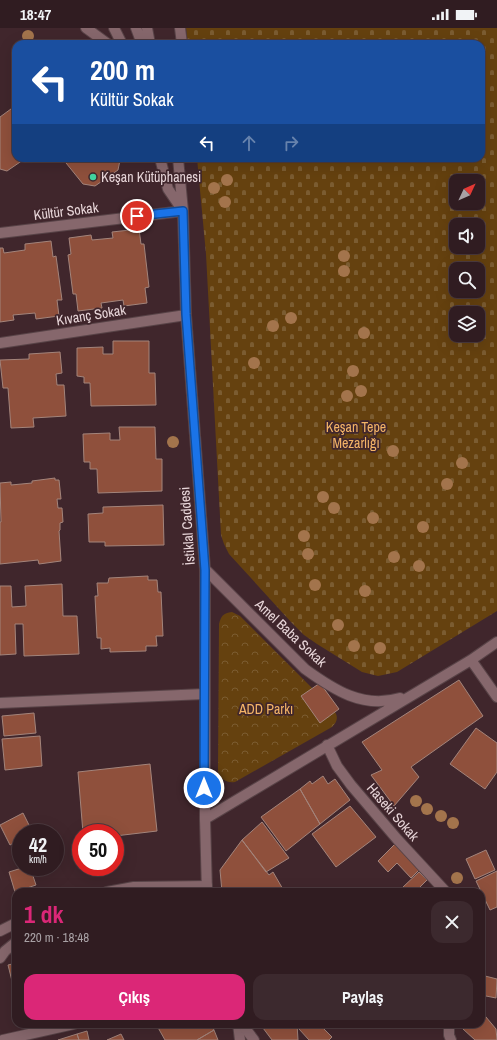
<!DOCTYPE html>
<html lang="tr">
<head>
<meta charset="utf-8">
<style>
  :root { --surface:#301c21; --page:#3c292e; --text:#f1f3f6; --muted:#a8a1a5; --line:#4b3a3f; --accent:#db2777 }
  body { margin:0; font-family:"Archivo Narrow",sans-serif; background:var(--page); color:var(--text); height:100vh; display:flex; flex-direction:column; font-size:15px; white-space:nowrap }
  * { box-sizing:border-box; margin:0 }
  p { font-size:13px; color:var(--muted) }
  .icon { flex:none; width:22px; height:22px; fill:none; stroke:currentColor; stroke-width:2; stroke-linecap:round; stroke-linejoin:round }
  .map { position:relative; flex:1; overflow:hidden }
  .sheet { position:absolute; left:12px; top:860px; width:473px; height:140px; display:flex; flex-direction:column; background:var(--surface); border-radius:12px; box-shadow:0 4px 16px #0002,0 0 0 1px var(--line) }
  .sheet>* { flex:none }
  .banner { position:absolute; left:12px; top:12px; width:473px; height:122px; border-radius:12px; box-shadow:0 4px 16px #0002,0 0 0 1px var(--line); background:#1a4fa0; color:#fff; overflow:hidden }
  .needle { width:26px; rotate:46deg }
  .tools { position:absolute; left:449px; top:146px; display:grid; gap:8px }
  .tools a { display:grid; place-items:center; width:36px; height:36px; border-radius:8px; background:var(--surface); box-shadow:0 4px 16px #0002,0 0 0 1px var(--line); font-size:20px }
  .speed { position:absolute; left:12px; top:796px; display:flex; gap:8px; font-size:20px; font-weight:700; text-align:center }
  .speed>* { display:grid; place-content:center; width:52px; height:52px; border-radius:50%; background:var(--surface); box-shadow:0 4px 16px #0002,0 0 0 1px var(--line); line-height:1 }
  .speed small { font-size:10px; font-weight:400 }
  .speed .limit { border:6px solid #d22; background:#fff; color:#111 }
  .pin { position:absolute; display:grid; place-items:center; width:34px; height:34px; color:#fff; margin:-17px; border:2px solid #fff; border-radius:50%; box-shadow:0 1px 4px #0007 }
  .me { position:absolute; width:44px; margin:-22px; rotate:0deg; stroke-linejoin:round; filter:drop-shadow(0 0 3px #0008) }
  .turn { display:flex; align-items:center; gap:14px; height:84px; padding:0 12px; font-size:18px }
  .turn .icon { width:52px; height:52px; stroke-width:2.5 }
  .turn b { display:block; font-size:28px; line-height:34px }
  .lanes { display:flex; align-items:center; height:38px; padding:0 12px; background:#0003; justify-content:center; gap:20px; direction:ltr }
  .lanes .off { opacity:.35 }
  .round { display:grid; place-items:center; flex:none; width:42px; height:42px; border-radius:12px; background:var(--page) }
  .overview { display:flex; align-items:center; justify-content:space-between; height:68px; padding:0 12px }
  h1 { font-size:24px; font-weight:800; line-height:30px; color:var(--accent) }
  .cta { display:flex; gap:8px; margin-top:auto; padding:8px 12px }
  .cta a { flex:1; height:46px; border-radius:12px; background:var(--accent); color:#fff; font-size:16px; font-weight:800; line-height:46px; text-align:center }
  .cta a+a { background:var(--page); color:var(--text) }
  .status { display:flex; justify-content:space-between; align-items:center; height:28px; padding:0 20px; background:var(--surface); direction:ltr }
  .status svg { height:11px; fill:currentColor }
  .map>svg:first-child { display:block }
  .cemetery { fill:url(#cemetery-stones); fill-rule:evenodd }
  .park { fill:url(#park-crowns) }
  .building { fill:#8f503c; stroke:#a3847b }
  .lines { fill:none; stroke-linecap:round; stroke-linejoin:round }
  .street-casing { stroke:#584347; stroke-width:12 }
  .secondary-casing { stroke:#584347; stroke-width:12 }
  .street { stroke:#86676c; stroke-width:10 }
  .secondary { stroke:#86676c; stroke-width:10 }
  .tree { fill:#a3744c }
  .route-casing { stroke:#114b97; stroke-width:10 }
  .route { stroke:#1a73e8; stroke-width:7 }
  .poi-dot { fill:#43d4a0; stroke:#40262c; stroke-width:1.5 }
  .labels { text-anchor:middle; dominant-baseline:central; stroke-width:3.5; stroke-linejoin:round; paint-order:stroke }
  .poi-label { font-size:14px; fill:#e8d6d9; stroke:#40262c; text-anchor:start }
  .street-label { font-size:14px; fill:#e8d6d9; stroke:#40262c }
  .park-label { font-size:14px; fill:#f4b467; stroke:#40262c }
</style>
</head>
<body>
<div class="status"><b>18:47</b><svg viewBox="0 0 49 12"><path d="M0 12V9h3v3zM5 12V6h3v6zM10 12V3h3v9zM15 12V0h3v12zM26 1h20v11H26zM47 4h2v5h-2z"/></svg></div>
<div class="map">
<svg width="497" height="1012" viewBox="0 0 497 1012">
  <defs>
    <pattern id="cemetery-stones" width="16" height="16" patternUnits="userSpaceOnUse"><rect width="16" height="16" fill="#65410f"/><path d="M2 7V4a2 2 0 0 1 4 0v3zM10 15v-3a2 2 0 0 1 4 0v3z" fill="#7b5c31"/></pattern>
    <pattern id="park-crowns" width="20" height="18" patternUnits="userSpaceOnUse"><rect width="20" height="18" fill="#65410f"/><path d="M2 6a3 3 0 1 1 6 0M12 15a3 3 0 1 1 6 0" fill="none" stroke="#7b5c31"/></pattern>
  </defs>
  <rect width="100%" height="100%" fill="#40262c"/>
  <path class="cemetery" d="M186 0H497V583L397 644 378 648 362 644 317 616 304 607 291 594 229 526 224 516 221 507 206 226 197 130H481V16H188ZM456 153H478V175H456ZM456 197H478V219H456ZM456 241H478V263H456ZM456 285H478V307H456Z"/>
  <path class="park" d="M232 584 240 588 332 680C338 687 339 692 332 699L235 754C226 755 222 752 218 744L219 596C221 588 223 585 232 584Z"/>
  <path class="building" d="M15 78 16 80V130H26L7 143 0 141V89Z
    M62 130H122L120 132 118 142 95 158 83 156Z
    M139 201 141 216H144L149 259 145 260 147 275 124 278 123 272 101 275 102 280 78 283 76 266H73L68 227 71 226 69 210 91 207 92 212 113 210 112 204Z
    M51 213 53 229 56 228 62 272H57L59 288 36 291 35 285 13 287 14 292 0 294V220H3L4 225 25 222V216Z
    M113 313H149V345H155L156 377 91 378 90 355H84V349L77 348V320L103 319V326H113Z
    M60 324 62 345 56 346 57 357H64L66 388 33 390 34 399 11 400 8 360H3L0 332 29 331V326Z
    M119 399H155L156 431H162V463L98 465 97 441H90V434H84L83 406 110 405V412H120Z
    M55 450V452H59L61 471H57L58 480H62L63 494 60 495V502L59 503 61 533 39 536 38 532 0 536V494H1L0 455 11 454V457L32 455V453Z
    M163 477 164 517 105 518V514H89L88 486 103 485V479Z
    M148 548V552H157L158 564H161L163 608H156L157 618H146V623L110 624V620L101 621V610H97L95 568H98L97 555H108L109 550Z
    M62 556 63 588H77L79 626 24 628 23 596H15L16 626 0 627V558H11L12 579 26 578 25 558Z
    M459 652 483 688 411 739 419 749 394 778 371 747 382 742 362 714Z
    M320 655 339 681 320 695 301 668Z
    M34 685 36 705 4 708 2 688Z
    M476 700 497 715V744L485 761 450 736Z
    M40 708 42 738 5 742 2 711Z
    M150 736 157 803 115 808V805H83L78 744Z
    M323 748 328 756 335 751 350 772 320 796 300 761 310 753 312 756Z
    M300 761 320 796 286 823 261 789Z
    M350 778 376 809 336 839 312 806Z
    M23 785 33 805H21V811L10 817 0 797Z
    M262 794 289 830 266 844 242 812Z
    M242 812 269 847 273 844 284 863 282 864H222L220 842Z
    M395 816 419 842 411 850 397 835 388 844 378 833Z
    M486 822 495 842 475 851 466 831Z
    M25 839H30L36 857 15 864 9 844Z
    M497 843V879L490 882 476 853Z
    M419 844 427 852 415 864H408L403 859Z
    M16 935V969L8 937Z
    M481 947 497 951 496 970 481 967Z
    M481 983 496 1001 497 1012H475L463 1001 467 996H481Z
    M156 996H211L214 1002 197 1012H165Z
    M260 996H297L298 1012H272Z
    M305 996H319L332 1009 329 1012H309L299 1001Z
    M214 1002 218 1012H197Z
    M87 1003 89 1012H79L77 1006Z
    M77 1006 79 1012H58Z
    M121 1006 124 1012H107Z"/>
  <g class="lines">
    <defs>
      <path id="street" d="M180 0 182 16
        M0 205 183 183
        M0 315 186 287
        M205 541 305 641C334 662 363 681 400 670
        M471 632 497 669
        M0 675 204 666
        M327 717 337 738 351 757 397 811 446 864
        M205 791 471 632 497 614
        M107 864 134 859 207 858
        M0 903 16 895
        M0 930 5 923 16 914
        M238 996 240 1012
        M449 996V1007L451 1012
        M3 1012 74 996"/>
      <path id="secondary" d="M86 0 108 16
        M114 0 122 16
        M136 0 142 16
        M147 0 150 16
        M160 130 168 161 183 183
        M178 130 183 183 186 287 205 541V791L207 864
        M242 996 254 1012"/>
    </defs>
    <use href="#street" class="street-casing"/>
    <use href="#secondary" class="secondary-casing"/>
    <use href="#street" class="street"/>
    <use href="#secondary" class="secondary"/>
  </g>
  <g class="tree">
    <circle cx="28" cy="8" r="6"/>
    <circle cx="227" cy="152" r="6"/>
    <circle cx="214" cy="160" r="6"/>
    <circle cx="225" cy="174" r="6"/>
    <circle cx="344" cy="228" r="6"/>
    <circle cx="344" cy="243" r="6"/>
    <circle cx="291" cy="290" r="6"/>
    <circle cx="273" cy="298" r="6"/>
    <circle cx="364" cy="305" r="6"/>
    <circle cx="254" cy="335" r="6"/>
    <circle cx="353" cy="343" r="6"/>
    <circle cx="361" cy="363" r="6"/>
    <circle cx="347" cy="368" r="6"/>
    <circle cx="173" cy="414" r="6"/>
    <circle cx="393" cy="423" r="6"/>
    <circle cx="462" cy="435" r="6"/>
    <circle cx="447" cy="456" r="6"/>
    <circle cx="323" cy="469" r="6"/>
    <circle cx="334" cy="480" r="6"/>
    <circle cx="373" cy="490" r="6"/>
    <circle cx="423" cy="499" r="6"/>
    <circle cx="304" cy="508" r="6"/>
    <circle cx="308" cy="526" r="6"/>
    <circle cx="394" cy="529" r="6"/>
    <circle cx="419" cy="538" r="6"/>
    <circle cx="315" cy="557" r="6"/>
    <circle cx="365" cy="563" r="6"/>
    <circle cx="338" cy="597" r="6"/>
    <circle cx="354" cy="618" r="6"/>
    <circle cx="380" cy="620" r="6"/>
    <circle cx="416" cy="773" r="6"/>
    <circle cx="427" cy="781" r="6"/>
    <circle cx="441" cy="788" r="6"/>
    <circle cx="453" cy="795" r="6"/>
    <circle cx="457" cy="850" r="6"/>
  </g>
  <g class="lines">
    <defs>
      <path id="route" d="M137 188 183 183 186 286 205 542 204 760"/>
    </defs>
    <use href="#route" class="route-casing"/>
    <use href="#route" class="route"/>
  </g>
  <circle class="poi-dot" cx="93" cy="149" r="4"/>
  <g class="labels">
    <g class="poi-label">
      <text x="101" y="149">Keşan Kütüphanesi</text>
    </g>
    <g class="street-label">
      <text transform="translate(66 183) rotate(-7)">Kültür Sokak</text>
      <text transform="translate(91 287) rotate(-9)">Kıvanç Sokak</text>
      <text transform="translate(187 498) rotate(-94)">İstiklal Caddesi</text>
      <text transform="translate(291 605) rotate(43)">Amel Baba Sokak</text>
      <text transform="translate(393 784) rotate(49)">Haseki Sokak</text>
    </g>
    <g class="park-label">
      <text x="356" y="399">Keşan Tepe<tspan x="356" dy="16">Mezarlığı</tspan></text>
      <text x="266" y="681">ADD Parkı</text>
    </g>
  </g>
</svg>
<div class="tools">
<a><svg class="needle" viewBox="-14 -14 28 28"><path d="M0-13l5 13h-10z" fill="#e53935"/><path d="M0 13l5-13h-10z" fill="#a8a1a5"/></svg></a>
<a><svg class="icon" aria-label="sound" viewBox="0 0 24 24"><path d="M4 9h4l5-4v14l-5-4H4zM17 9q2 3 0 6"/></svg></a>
<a><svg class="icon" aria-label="search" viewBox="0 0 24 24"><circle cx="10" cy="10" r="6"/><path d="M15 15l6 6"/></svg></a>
<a><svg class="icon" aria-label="layers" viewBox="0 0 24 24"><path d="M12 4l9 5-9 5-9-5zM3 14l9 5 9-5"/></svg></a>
</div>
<div class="speed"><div>42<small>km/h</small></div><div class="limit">50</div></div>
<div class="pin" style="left:137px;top:188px;background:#d93025"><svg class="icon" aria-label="arrive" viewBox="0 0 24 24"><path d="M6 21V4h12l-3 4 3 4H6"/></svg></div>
<svg class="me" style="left:204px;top:760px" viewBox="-20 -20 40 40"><circle r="17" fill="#1a73e8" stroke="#fff" stroke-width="3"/><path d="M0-11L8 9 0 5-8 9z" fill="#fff"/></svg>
<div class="banner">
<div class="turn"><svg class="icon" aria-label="left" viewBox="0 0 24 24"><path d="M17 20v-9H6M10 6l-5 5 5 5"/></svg><div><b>200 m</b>Kültür Sokak</div></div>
<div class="lanes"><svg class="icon" aria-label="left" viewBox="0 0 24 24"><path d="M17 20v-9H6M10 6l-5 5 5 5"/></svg><svg class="icon off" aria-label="ahead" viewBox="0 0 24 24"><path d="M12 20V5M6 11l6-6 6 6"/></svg><svg class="icon off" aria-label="right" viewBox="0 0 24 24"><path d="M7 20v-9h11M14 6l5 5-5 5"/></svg></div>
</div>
<section class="sheet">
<div class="overview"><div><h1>1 dk</h1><p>220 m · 18:48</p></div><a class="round"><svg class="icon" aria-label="close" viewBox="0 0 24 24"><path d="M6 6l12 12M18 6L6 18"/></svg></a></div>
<div class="cta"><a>Çıkış</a><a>Paylaş</a></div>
</section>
</div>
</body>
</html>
